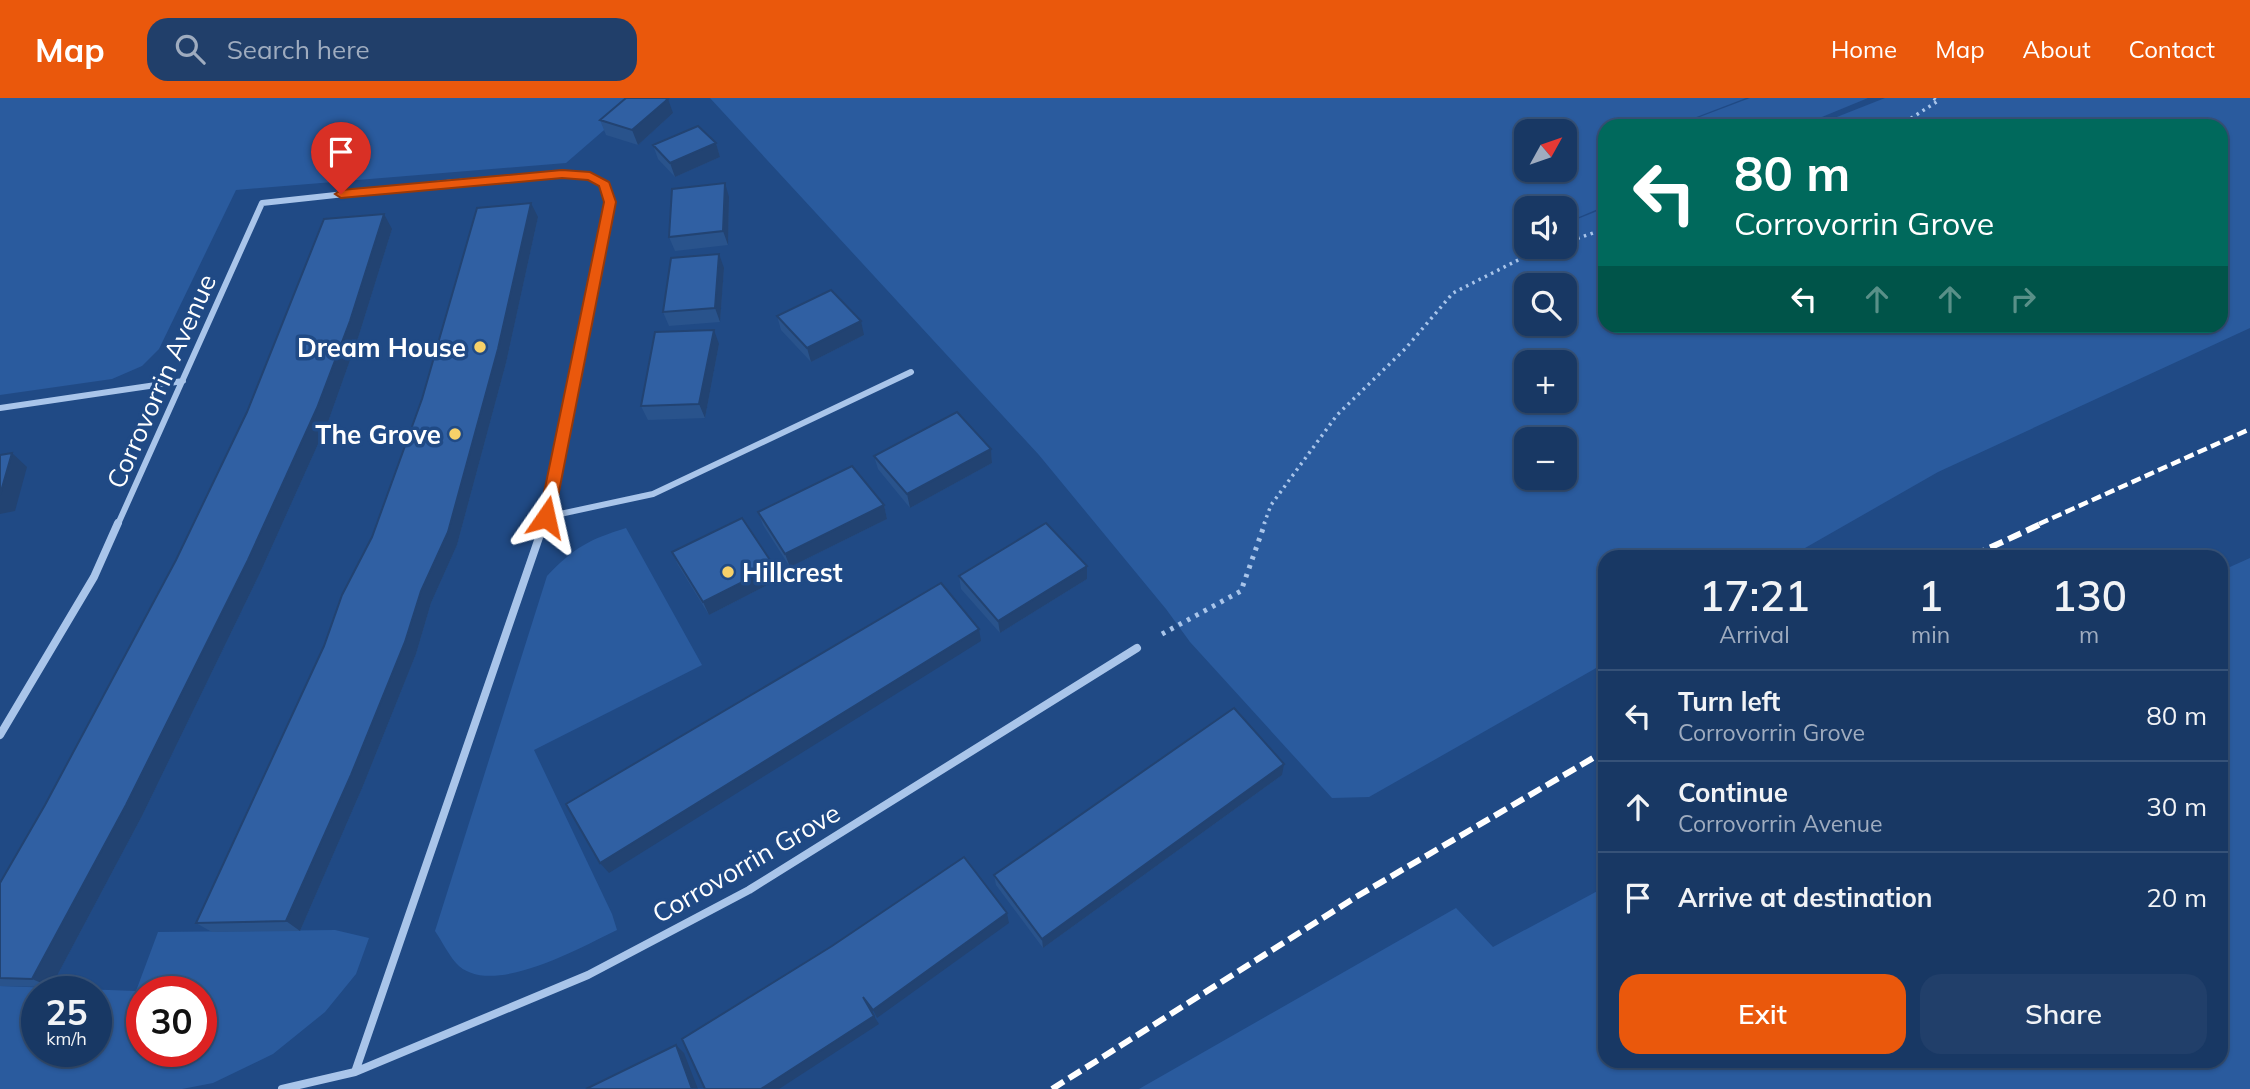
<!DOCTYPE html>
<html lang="en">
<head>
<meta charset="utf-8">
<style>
  :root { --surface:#183864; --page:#213f6a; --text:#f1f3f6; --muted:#9facbf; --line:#365278; --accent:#ea580c }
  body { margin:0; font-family:Mulish,sans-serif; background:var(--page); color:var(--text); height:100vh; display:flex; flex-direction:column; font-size:26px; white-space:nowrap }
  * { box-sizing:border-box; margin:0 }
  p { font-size:23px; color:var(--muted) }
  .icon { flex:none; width:38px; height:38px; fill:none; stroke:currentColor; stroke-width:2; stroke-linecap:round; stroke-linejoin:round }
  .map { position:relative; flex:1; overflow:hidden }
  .drawer { position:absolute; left:1598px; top:452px; width:630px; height:518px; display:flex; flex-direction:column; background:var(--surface); border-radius:21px; box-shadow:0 2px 5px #0004,0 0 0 2px var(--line) }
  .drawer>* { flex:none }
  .hud { position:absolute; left:1598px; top:21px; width:630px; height:214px; border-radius:21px; box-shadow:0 2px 5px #0004,0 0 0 2px var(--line); background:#00695c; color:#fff; overflow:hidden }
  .needle { width:46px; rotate:50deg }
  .tools { position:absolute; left:1514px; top:21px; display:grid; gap:14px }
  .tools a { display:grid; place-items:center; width:63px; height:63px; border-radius:14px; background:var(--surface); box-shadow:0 2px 5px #0004,0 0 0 2px var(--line); font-size:35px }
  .speed { position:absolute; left:21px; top:878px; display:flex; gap:14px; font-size:35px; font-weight:700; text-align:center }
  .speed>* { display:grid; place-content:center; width:91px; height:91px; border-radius:50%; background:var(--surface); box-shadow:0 2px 5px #0004,0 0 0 2px var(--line); line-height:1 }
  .speed small { font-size:18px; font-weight:400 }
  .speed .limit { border:10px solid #d22; background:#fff; color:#111 }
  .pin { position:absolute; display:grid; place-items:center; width:60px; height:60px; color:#fff; margin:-72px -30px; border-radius:50% 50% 50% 0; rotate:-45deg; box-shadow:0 0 7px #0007 }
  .pin .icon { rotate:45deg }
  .me { position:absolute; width:77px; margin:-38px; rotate:11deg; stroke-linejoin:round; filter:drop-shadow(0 0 5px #0008) }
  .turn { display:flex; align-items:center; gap:24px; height:147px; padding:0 21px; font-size:32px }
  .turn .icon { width:91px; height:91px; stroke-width:2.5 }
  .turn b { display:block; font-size:49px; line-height:60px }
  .lanes { display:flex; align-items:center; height:66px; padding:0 21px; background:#0003; justify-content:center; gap:35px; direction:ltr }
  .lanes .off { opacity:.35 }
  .eta { display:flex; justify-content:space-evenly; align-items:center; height:119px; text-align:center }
  .eta b { font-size:42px; font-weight:600; line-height:49px }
  .primary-button { display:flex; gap:14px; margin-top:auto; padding:14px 21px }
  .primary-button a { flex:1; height:80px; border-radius:21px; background:var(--accent); color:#fff; font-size:28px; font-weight:600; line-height:80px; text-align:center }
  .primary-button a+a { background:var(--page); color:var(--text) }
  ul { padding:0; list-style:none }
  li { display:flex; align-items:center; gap:21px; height:91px; padding:0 21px; border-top:2px solid var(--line) }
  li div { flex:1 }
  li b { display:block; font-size:26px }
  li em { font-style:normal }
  header { display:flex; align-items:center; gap:42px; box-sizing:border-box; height:98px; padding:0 35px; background:var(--accent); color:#fff }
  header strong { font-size:33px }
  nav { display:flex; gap:38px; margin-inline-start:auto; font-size:24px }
  .search { width:490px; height:63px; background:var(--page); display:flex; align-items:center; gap:18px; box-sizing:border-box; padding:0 24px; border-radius:21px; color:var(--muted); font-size:26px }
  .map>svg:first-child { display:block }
  .green { fill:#2a5b9e; fill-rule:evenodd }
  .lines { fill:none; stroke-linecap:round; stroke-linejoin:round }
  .path-far1 { stroke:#a9c5ea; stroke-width:3.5; stroke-dasharray:2.5 4.5; stroke-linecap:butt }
  .path { stroke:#a9c5ea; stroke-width:5; stroke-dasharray:3.5 6; stroke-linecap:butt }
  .street-far1 { stroke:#a9c5ea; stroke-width:6 }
  .street { stroke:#a9c5ea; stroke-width:8 }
  .rail-far1 { stroke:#fff; stroke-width:4.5; stroke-dasharray:10 4.5; stroke-linecap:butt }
  .rail { stroke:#fff; stroke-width:6; stroke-dasharray:14 6; stroke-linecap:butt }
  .wall { fill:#29538c }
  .shaded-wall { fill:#224372 }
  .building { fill:#3060a3; stroke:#224372; stroke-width:2 }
  .route { fill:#ea580c; stroke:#983908; stroke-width:2 }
  .poi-dot { fill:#f7d169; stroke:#204a85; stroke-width:2.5 }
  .labels { text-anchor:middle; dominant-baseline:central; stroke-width:7; stroke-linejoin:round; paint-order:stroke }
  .poi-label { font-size:26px; font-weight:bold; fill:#fff; stroke:#204a85; text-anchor:end }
  .street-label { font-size:26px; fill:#fff; stroke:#204a85 }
</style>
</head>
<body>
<header>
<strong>Map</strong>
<div class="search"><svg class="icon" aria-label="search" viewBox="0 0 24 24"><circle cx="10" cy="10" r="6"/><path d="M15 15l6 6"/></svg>Search here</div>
<nav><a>Home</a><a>Map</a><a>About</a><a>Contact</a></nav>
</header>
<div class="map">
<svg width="2250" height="991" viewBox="0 0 2250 991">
  <rect width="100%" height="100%" fill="#204a85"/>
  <path class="green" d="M0 0H641L566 65 236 92 159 251 142 268 112 281 0 297Z
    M710 0H1746L1673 28H1605V108L1565 125 1564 110H1526V149H1564L1565 126 1605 110V228H2221V28H1814L1885 0H2250V230L1938 374 1791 458H1605V565L1369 699 1332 700 1190 544 1166 511 1039 357ZM1526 33H1564V72H1526ZM1564 187V226H1526V187ZM1526 264H1564V303H1526ZM1526 341H1564V380H1526Z
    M1750 0H1868L1800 28H1676Z
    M626 430 702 567 534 652 612 816 617 832C581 849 489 902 456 865 448 856 442 843 435 833L547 478C575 449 588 442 626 430Z
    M2250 460V991H1139L1456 810 1493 849 1605 789V962H2221V473Z
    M335 832 369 840 356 876 325 914 273 956 213 985 182 991H0V888L136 893 158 834ZM37 894H96V954H37ZM142 894H201V954H142Z"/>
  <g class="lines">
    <path class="path-far1" d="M1899 28 1938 3 1933 0
      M1564 145 1605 131
      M1264 426 1271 407 1337 317 1405 251 1453 195 1526 158 1554 149"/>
    <path class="path" d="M1162 536 1241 493 1265 425"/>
    <path class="street-far1" d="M0 310 183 283
      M118 426 262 105 446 85 562 76 590 78 604 86 610 104 546 419 653 396 911 274
      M543 426 546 419"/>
    <path class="street" d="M0 637 94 479 118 425
      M355 974 544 425
      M282 991 355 974 588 877 749 792 1137 550"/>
    <path class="rail-far1" d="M2039 426 2250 331"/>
    <path class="rail" d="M1972 458 2043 425
      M1052 991 1356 799 1605 653"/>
  </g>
  <path class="wall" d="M673 15 638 47 606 37 600 22Z
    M716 45 720 59 675 79 658 61 653 47Z
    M729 99 728 147 675 153 669 139Z
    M538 119 506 265 457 447 431 505 416 556 363 688 300 833 212 834 196 825 324 548 372 439Z
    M392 131 359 237 328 324 260 475 142 718 51 889 0 888V785Z
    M724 170 720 224 669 228 663 214Z
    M777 218 864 237 811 264 781 232Z
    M719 246 705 320 648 322 641 308Z
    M991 351 992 365 910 410 878 371 874 358Z
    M884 407 887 421 790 469 763 427 758 414Z
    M672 454 774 468 779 481 709 517 678 467Z
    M959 478 1087 481 1000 535 961 491Z
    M1282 677 1043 850 996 787 994 777Z"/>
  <path class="shaded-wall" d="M668 1 673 15 638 47 632 32Z
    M716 45 720 59 675 79 670 65Z
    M725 85 729 99 728 147 723 133Z
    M531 105 538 119 506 265 457 447 431 505 416 556 363 688 300 833 286 823 421 493Z
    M384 116 392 131 359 237 328 324 260 475 142 718 51 889 32 881Z
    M719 156 724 170 720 224 715 210Z
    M861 223 864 237 811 264 807 250Z
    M714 232 719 246 705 320 699 306Z
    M991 351 992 365 910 410 907 396Z
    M12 355 27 369 15 413 0 416V397Z
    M884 407 887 421 790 469 785 456Z
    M774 468 779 481 709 517 703 504Z
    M1087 468V481L1000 535 998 523Z
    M979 531 981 543 609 775 600 765Z
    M1284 666 1282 677 1043 850 1042 841Z
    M1007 815 1009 825 877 920 873 912Z
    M874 918 879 926 779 991H761Z
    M676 947 684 955 698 991H692Z"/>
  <path class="building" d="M626 0H665L668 1 632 32 600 22Z
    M698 28 716 45 670 65 653 47Z
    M725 85 723 133 669 139 672 91Z
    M531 105 498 251 448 434 421 493 405 544 351 677 286 823 196 825 324 548 342 497 372 439 422 301 477 110Z
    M384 116 350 223 317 310 248 462 126 707 32 881 0 880V785L45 707 176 462 247 314 324 121Z
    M719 156 715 210 663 214 671 160Z
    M831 192 861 223 807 250 777 218Z
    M714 232 699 306 641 308 655 234Z
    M957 314 991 351 907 396 874 358Z
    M12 355 0 397V357Z
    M852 368 884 407 785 456 758 414Z
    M742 420 774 468 703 504 672 454Z
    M1046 425 1087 468 998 523 959 478Z
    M941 485 979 531 600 765 566 706Z
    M1234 610 1284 666 1042 841 994 777Z
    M964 759 1007 815 873 912 863 899 874 918 761 991H705L682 941 832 848Z
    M676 947 692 991H586Z"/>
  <path class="route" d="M562 72 590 74 609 84 616 104 554 419 546 425 539 419 604 104 599 88 588 82 562 80 341 100 335 96 341 92Z"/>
  <g class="poi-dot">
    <circle cx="480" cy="249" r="7"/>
    <circle cx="455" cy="336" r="7"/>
    <circle cx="728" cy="474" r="7"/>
  </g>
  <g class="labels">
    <g class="poi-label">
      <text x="466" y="249">Dream House</text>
      <text x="441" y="336">The Grove</text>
      <text x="742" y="474" text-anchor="start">Hillcrest</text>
    </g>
    <g class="street-label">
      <text transform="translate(161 283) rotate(-66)">Corrovorrin Avenue</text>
      <text transform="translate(746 765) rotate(-30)">Corrovorrin Grove</text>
    </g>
  </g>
</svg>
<div class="tools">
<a><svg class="needle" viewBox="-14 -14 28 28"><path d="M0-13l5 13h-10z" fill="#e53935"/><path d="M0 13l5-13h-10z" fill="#9facbf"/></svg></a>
<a><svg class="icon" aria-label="sound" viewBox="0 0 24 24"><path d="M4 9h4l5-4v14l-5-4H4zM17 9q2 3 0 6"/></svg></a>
<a><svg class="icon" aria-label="search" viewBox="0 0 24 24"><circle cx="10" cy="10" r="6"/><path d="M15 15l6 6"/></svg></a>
<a>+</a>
<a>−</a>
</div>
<div class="speed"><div>25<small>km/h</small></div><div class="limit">30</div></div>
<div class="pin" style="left:341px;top:96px;background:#d93025"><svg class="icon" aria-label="arrive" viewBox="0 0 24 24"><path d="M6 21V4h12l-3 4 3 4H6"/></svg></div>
<svg class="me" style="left:546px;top:419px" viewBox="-20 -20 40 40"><path d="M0-17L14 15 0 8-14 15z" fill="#ea580c" stroke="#fff" stroke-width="4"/></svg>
<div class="hud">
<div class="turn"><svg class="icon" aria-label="left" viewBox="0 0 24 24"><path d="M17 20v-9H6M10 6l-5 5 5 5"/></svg><div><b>80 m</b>Corrovorrin Grove</div></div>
<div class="lanes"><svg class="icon" aria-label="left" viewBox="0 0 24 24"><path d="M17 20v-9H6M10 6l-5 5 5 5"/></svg><svg class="icon off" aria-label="ahead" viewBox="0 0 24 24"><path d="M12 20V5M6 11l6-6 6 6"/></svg><svg class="icon off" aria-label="ahead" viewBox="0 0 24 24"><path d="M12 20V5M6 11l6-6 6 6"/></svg><svg class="icon off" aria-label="right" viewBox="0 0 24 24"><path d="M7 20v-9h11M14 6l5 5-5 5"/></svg></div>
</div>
<section class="drawer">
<div class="eta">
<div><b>17:21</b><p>Arrival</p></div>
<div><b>1</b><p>min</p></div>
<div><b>130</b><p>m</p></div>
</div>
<ul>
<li><svg class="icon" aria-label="left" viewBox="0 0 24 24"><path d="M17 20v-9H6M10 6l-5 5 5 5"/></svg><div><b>Turn left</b><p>Corrovorrin Grove</p></div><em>80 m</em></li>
<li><svg class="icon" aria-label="ahead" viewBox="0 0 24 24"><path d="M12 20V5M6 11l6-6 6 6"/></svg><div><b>Continue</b><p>Corrovorrin Avenue</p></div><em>30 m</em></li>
<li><svg class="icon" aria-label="arrive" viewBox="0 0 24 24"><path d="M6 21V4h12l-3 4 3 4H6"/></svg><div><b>Arrive at destination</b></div><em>20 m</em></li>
</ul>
<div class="primary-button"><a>Exit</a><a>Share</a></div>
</section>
</div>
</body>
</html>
